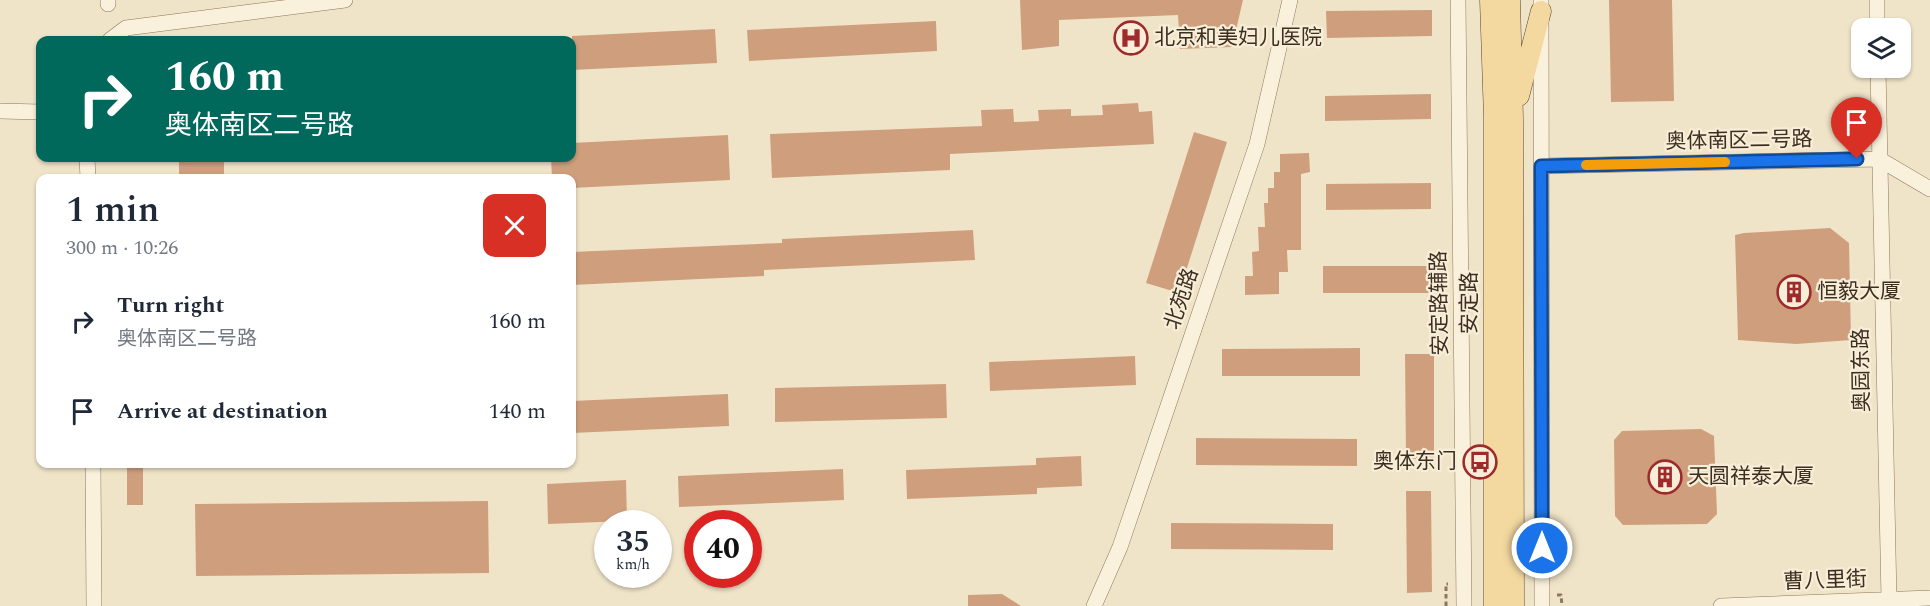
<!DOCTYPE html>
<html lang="en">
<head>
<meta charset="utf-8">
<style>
  :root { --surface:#fff; --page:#f6f6f7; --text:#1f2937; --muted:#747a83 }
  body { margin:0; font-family:Spectral,"Noto Sans SC",serif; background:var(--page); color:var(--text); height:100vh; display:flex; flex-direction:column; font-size:22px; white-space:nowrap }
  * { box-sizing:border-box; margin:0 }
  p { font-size:20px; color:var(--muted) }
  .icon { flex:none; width:33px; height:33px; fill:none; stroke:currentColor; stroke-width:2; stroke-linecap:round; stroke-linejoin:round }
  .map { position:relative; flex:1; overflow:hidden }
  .sheet { position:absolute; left:36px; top:174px; width:540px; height:294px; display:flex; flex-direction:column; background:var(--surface); border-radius:12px; box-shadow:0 2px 4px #0004 }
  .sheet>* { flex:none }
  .top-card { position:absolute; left:36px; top:36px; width:540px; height:126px; border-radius:12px; box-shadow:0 2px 4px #0004; background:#00695c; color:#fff; overflow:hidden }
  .tools { position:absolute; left:1851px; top:18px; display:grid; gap:12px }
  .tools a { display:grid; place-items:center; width:60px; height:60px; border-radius:12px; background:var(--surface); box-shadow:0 2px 4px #0004; font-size:30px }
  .speed { position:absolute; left:594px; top:510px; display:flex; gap:12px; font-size:30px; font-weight:700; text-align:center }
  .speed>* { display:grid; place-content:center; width:78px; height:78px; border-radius:50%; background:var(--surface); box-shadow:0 2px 4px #0004; line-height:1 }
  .speed small { font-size:15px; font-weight:400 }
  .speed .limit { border:9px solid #d22; background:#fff; color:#111 }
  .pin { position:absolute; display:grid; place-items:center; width:51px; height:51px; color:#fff; margin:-62px -26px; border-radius:50% 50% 50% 0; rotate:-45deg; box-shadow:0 0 6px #0007 }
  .pin .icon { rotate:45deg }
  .me { position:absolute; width:66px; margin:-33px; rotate:0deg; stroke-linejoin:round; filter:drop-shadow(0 0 4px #0008) }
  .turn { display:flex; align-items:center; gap:21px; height:126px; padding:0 30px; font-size:27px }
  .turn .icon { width:78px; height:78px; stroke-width:2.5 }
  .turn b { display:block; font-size:42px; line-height:51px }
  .round { display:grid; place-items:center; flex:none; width:63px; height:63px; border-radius:12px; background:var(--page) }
  .summary { display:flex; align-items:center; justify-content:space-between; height:102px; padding:0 30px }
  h1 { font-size:36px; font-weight:600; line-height:45px }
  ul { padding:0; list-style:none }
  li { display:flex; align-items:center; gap:18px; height:90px; padding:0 30px }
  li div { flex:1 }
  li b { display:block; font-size:22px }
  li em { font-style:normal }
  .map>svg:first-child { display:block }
  .building { fill:#cf9f7d }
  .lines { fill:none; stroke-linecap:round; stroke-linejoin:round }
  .minor-casing { stroke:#8d765c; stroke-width:16 }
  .major-casing { stroke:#5b4430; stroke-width:21 }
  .path { stroke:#8d765c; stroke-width:3; stroke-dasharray:4.5 3; stroke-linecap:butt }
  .minor { stroke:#faf1dc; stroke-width:15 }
  .major { stroke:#f3d9a0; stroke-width:20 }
  .route-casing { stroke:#114b97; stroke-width:15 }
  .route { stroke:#1a73e8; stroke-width:10 }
  .slow { stroke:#f59e0b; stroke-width:10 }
  .labels { text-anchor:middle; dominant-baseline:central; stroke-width:4.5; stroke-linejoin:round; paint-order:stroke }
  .poi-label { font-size:21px; fill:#3d2e20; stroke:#f7eed8; text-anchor:start }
  .street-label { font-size:21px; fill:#3d2e20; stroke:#f7eed8 }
</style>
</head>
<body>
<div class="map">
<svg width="1930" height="606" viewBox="0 0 1930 606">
  <rect width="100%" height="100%" fill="#f0e4c8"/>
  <path class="building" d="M1020 0H1243L1232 47 1180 49 1178 15 1059 20V46L1022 50Z
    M1609 0H1672L1674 101 1611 102Z
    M1432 10V36L1327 38 1326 11Z
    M936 21 937 51 749 61 747 30Z
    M715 29 717 63 572 70V36Z
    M1431 94V119L1325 121V96Z
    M1138 103 1139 112 1152 111 1154 144 950 154V170L772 178 770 134 982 126 981 110 1013 109 1014 122 1039 121 1038 110 1071 109V116L1103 115 1102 105Z
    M1194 132 1227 142 1179 293 1146 283Z
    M728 135 730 180 572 188V178H552L551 158H572V143Z
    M1309 153 1310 172 1301 174V250H1287L1288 272H1279V294L1245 295V276H1253L1252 252 1259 251 1258 227H1265L1264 203H1268V188H1274V172H1280V154Z
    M179 158H224V178H179Z
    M1431 183V209L1326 210V184Z
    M1830 228 1849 243 1851 340 1796 344 1738 340 1735 235 1744 233Z
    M973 230 975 260 764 270V276L572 285V252L782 243V239Z
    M1323 266H1431V293H1323Z
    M1360 348V376H1222V349Z
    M1405 354H1434V459H1406Z
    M1135 356 1136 385 990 391 989 362Z
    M946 384 947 418 775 422V388Z
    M728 394 729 426 572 433V401Z
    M1701 429 1714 436 1717 514 1707 524 1623 525 1615 516 1614 440 1622 431Z
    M1196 438 1357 439V466L1196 465Z
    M1081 456 1082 486 1037 488V494L907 499 906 470 1036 465V458Z
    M127 464H143V505H127Z
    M843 469 844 500 679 507 678 476Z
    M626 480 627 521 548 524 547 484Z
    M1406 491H1431L1432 592 1407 593Z
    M488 501 489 573 196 576 195 504Z
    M1171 523 1333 524V550L1171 549Z
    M1002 594 1021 606H968V595Z"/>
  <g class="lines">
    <defs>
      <path id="minor" d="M108 0V4
        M1458 0 1464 606
        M1541 0 1542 606
        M1877 0V28
        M110 40 126 28 345 0
        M1878 68 1889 600
        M0 111 40 112
        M87 158 88 178
        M1541 166 1879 159 1930 189
        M93 464 94 606
        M1094 606 1120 547 1257 144 1290 0
        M1721 606 1930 598"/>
      <path id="major" d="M1490 0 1494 118V606
        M1510 0 1513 119 1514 606
        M1519 96 1541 11"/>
    </defs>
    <use href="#minor" class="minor-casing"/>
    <use href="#major" class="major-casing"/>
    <path class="path" d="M1557 595H1561L1562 606
      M1446 606V584H1448"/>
    <use href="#minor" class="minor"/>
    <use href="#major" class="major"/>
  </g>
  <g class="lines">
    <defs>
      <path id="route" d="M1542 548 1541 166 1857 159"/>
    </defs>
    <use href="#route" class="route-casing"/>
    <use href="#route" class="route"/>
    <path class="slow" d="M1586 165 1725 162"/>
  </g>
  <defs>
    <symbol id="hospital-ring" viewBox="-11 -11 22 22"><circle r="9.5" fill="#f7eed8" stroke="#9e2a2b" stroke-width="1.5"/><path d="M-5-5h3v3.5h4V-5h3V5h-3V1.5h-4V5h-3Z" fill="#9e2a2b"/></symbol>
    <symbol id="building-ring" viewBox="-11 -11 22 22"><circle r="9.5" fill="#f7eed8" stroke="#9e2a2b" stroke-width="1.5"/><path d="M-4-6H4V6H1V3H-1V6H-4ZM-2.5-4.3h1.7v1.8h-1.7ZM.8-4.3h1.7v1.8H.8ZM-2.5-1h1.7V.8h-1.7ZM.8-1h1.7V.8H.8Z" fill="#9e2a2b"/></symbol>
    <symbol id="bus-ring" viewBox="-11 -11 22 22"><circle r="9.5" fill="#f7eed8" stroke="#9e2a2b" stroke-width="1.5"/><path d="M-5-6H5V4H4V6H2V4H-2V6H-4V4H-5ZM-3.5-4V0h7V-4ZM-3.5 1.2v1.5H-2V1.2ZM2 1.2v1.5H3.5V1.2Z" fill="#9e2a2b"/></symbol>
  </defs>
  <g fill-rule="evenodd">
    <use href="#hospital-ring" x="1112" y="19" width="38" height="38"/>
    <use href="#building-ring" x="1775" y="273" width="38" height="38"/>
    <use href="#bus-ring" x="1461" y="443" width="38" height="38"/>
    <use href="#building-ring" x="1646" y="458" width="38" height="38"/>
  </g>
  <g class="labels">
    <g class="poi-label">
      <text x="1154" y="38">北京和美妇儿医院</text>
      <text x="1817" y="292">恒毅大厦</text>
      <text x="1457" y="462" text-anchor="end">奥体东门</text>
      <text x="1688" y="477">天圆祥泰大厦</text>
    </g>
    <g class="street-label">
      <text transform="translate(1739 141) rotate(-1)">奥体南区二号路</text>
      <text transform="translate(1182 299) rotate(-71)">北苑路</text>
      <text transform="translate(1440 303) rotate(-91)">安定路辅路</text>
      <text transform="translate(1470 303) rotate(-90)">安定路</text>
      <text transform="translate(1862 370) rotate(-91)">奥园东路</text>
      <text transform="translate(1825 581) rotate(-2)">曹八里街</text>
    </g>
  </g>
</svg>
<div class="tools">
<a><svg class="icon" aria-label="layers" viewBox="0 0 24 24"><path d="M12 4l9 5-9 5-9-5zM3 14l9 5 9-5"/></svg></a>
</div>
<div class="speed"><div>35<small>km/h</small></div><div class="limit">40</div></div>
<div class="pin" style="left:1857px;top:159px;background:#d93025"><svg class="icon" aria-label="arrive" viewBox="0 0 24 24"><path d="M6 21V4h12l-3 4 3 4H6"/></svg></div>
<svg class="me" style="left:1542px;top:548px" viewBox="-20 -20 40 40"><circle r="17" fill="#1a73e8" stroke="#fff" stroke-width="3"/><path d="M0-11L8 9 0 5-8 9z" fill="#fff"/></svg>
<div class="top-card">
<div class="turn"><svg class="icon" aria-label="right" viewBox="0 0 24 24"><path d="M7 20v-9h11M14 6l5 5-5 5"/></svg><div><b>160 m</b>奥体南区二号路</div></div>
</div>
<section class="sheet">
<div class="summary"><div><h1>1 min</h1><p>300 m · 10:26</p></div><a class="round" style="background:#d93025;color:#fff"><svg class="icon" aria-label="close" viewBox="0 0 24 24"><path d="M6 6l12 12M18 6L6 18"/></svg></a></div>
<ul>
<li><svg class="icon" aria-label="right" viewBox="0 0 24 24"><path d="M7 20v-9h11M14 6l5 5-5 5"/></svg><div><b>Turn right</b><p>奥体南区二号路</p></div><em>160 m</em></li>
<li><svg class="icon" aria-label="arrive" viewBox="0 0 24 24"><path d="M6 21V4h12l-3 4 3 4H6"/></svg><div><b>Arrive at destination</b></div><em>140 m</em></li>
</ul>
</section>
</div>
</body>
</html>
